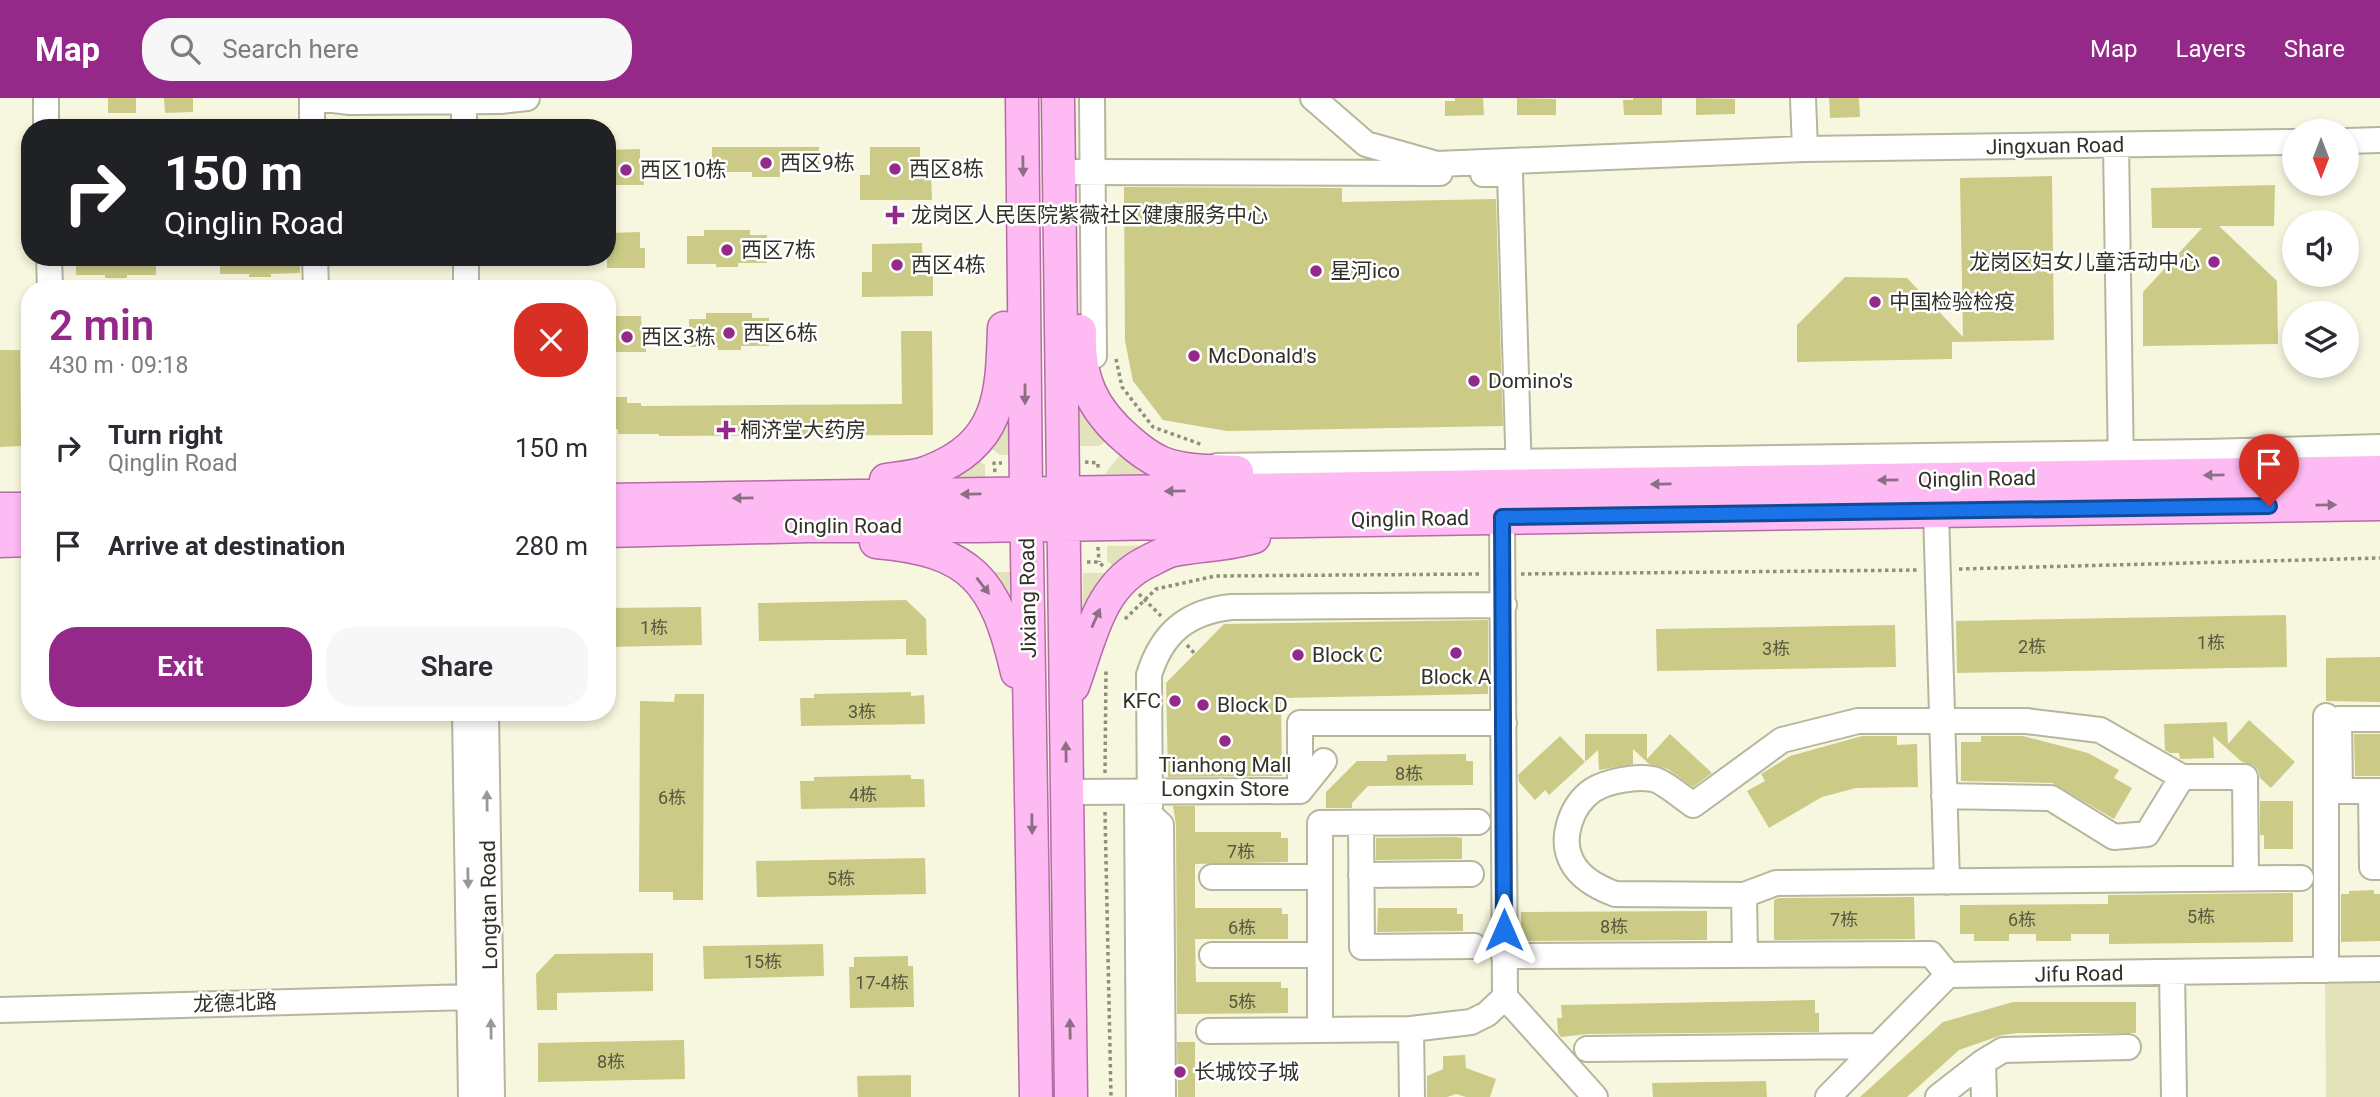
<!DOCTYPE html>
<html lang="en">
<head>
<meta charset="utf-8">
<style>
  :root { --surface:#fff; --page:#f7f7f7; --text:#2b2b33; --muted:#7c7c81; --accent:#95298a }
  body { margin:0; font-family:Roboto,"Noto Sans SC",sans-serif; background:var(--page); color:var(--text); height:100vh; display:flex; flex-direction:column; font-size:26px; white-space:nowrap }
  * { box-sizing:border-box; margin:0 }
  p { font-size:23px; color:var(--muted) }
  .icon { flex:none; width:38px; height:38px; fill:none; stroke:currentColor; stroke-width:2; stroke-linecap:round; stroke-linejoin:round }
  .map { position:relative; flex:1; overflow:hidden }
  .side { position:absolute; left:21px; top:182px; width:595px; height:441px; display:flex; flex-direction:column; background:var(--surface); border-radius:28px; box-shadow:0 4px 10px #0003 }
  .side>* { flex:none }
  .banner { position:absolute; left:21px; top:21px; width:595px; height:147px; border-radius:28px; box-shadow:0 4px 10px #0003; background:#202124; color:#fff; overflow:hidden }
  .needle { width:46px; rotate:180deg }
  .buttons { position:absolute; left:2282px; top:21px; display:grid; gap:14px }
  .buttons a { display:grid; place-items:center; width:77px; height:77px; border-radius:50%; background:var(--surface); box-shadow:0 4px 10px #0003; font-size:35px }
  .pin { position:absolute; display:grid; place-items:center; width:60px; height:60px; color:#fff; margin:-72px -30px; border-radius:50% 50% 50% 0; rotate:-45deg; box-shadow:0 0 7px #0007 }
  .pin .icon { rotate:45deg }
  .me { position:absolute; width:77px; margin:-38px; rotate:0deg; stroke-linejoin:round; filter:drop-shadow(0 0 5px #0008) }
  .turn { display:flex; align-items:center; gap:24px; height:147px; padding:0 28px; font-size:32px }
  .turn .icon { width:91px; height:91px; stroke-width:2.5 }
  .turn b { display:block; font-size:49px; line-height:60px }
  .round { display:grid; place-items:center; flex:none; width:74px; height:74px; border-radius:28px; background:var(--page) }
  .summary { display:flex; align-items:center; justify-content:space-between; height:119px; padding:0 28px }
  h1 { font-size:42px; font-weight:600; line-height:52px; color:var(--accent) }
  .primary-button { display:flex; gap:14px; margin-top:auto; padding:14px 28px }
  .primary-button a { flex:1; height:80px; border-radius:28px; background:var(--accent); color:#fff; font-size:28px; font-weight:600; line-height:80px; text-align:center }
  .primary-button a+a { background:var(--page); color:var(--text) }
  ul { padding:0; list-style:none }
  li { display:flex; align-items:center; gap:21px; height:98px; padding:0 28px }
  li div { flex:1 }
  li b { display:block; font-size:26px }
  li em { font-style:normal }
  header { display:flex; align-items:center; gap:42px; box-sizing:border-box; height:98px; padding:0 35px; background:var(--accent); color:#fff }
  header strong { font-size:33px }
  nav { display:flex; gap:38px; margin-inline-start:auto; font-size:24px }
  .search { width:490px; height:63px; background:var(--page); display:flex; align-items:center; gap:18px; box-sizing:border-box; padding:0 24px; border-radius:28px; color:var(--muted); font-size:26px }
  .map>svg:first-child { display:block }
  .green { fill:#e3e3bb }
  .building { fill:#cbcb87 }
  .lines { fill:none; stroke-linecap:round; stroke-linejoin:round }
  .minor-casing { stroke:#b6b69e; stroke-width:28 }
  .major-casing { stroke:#b46ca7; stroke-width:35 }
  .path { stroke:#8f8f7e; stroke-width:3.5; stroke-dasharray:3.5 3.5; stroke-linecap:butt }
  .minor { stroke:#fff; stroke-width:24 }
  .major { stroke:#fdbaf3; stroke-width:32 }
  .oneway { fill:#8d6f83 }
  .oneway2 { fill:#989894 }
  .route-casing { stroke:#114b97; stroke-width:18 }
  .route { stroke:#1a73e8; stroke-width:12 }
  .poi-dot { fill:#95298a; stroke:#fff; stroke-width:2.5 }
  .labels { text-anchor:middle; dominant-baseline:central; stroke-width:5; stroke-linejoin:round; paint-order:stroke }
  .number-label { font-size:18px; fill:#585840 }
  .street-label { font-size:21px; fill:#313128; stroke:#fff }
  .poi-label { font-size:21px; fill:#313128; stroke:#fff; text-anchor:start }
</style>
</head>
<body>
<header>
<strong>Map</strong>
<div class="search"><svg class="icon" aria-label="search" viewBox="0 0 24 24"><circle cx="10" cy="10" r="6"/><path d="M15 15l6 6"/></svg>Search here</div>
<nav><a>Map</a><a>Layers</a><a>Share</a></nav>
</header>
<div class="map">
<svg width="2380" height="999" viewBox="0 0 2380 999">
  <rect width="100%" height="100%" fill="#f7f7df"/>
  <path class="green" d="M1078 283 1108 342 1099 348H1080Z
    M1008 302V357H1000L985 346Z
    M1123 353 1171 376H1105Z
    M973 359 985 367V379L935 380Z
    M1178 447 1120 473 1107 463V448Z
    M982 474H1011L1012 532Z
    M1083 475H1105L1113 479 1082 550Z
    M2380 883V999H2326L2325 884Z"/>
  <path class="building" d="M108 0H136V15H108Z
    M164 0H193V14L165 15Z
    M1455 0H1483L1484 17 1445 18V3H1455Z
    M1517 0 1556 1V17H1517Z
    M1633 0H1662V17H1624L1623 2H1633Z
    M1696 0 1735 1V16L1696 17Z
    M1829 0H1859L1860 19 1830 20Z
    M712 49H819V74H780V79H752V74H712Z
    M870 49H920V77H931L932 102H860V77H870Z
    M640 51V67H644V87H607V52Z
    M2052 78 2054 242 1952 244V261L1797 264V227L1845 179 1907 180 1963 239 1960 80Z
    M2275 87 2274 128H2219L2277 183 2278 246 2143 248V194L2202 130H2152L2151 90Z
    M1124 89 1342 90V104L1496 101 1503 328 1227 333 1163 322 1133 283 1125 243Z
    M704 132H750V137H767V165H738V169H716V166H687V138H704Z
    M640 134V150H645V170H607V135Z
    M922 145 923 173H933V198L862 199V174H872V146Z
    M76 159H156V177H127V180H105V177H76Z
    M220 159H300V175L271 176V179H249V176H220Z
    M706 215H752V220H769V248H741V252H718V249H689V221H706Z
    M607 218H641L642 234H646V254H607Z
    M901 233H932L933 337 659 338V336H618V331H607V299H627V305H641V308L902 306Z
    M0 252H20L21 348 0 349Z
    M906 502 926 521 927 557H906V541L759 543 758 505Z
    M701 509 702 547 607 549V510Z
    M2286 517 2287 569 1957 575 1956 523Z
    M1488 522V596L1281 600 1282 678 1168 679 1166 585 1224 526Z
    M1895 527 1896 569 1657 573 1656 531Z
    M2380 559V604L2326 603V560Z
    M911 594V598L924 597 925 626 801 628 800 600H814V596Z
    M675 596H704L703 802H673V794H639L640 603 674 604Z
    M2249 622 2295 664 2271 690 2260 680 2258 672 2253 667 2242 664 2213 638 2214 660 2180 661 2179 655H2170L2165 652 2164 626 2227 624 2228 646Z
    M1585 636H1647V661L1670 636 1712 675 1693 689 1668 671 1649 666 1633 651V666L1599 672 1598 652 1585 664Z
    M2354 636H2380V678H2355Z
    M1560 638 1585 664 1549 697 1545 692 1535 702 1519 684 1518 677Z
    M1862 638H1897V647L1917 646 1918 689 1856 690 1822 699 1769 730 1747 693 1765 683 1761 676 1790 658Z
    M1981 638H2023L2088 655 2119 672 2114 680 2132 690 2114 721 2052 685 1961 683V644H1981Z
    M1466 656V663H1473V687L1368 688 1352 705V710H1326V694L1357 663H1387V657Z
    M911 677V681H924L925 709 801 711 800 683H814V679Z
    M2260 703H2293V751H2264V737H2260Z
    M1173 708H1195V734H1281V740H1288V764L1195 766V810H1282V816H1288V841H1195L1196 884H1281V890H1288V915L1177 916 1176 727Z
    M1455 739 1462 740V761L1376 762V740Z
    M925 760 926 796 757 799 756 763Z
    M2374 792V796H2380V843L2341 844V796H2349V793Z
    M2293 795V844L2109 846V836H2071V843H2036V836H2009V843H1974V836H1960V807L2108 806V797Z
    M1914 799 1915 841 1774 842V802L1779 800Z
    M1378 810H1457V816H1463V833L1377 834Z
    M1707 813V842L1521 843V814Z
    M823 846 824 878 704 881 703 848Z
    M653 855V893L557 895V912H537L536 876 555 856Z
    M908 858V868H913L914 909 850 910 849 869H854V859Z
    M1815 902V915H1819V934L1587 936 1561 939 1558 935 1557 920H1562L1561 907Z
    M2013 904H2136V935H2018L2002 937 1959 952 1907 999H1860L1943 924Z
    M684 942 685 981 538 984V945Z
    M1177 944H1195V999H1178Z
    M1465 957 1466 970 1496 981 1490 999H1466L1456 996 1447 999H1427V978L1443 971V958Z
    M911 977V999H858L857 978Z
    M1766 983 1767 999H1653L1652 985Z"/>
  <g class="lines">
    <defs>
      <path id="minor" d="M46 0V30
        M312 0V30
        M316 0 350 4 501 3 527 0
        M464 0V30
        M1092 0 1094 258
        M1313 0 1366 46 1437 66 1805 51 2294 44
        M1803 0 1805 51
        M2347 43 2380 42
        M2116 47 2121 372
        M1077 74 1440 75
        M1483 76H1510L1519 379
        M49 159 50 191
        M315 159 316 191
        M466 159V191
        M1217 368 2206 354 2380 349
        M1936 413 1947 784
        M1502 420 1505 899 1595 999
        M465 614 471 999
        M486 614 492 999
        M2326 618V872
        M2182 679H2245L2246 780
        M1300 693V625H1504
        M1300 693 1324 663
        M2371 693H2340L2339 621H2380
        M2380 693H2371L2372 769H2380
        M1067 694 1300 693
        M1137 698 1139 999
        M1361 725 1362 849 1474 848
        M1361 777 1471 776
        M1212 779H1320
        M1744 797 1776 785 2301 780
        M1745 856 1744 797 1615 796C1599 790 1580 780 1572 764 1559 740 1572 706 1593 692 1607 683 1636 678 1652 681 1662 682 1683 700 1693 707L1782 642 1858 623H2026L2100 632 2182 679 2147 736 2114 739 2051 700 1944 698
        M1212 857H1320
        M1504 858 1931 856 1948 877
        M2172 874 2174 999
        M0 912 470 899
        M1411 931 1412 999
        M1320 932V725L1478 724
        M1209 933 1411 931 1471 924 1487 916 1505 899
        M1587 951 1878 948
        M1983 964 1984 999
        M1163 999 1161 727 1150 717 1149 577C1162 535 1187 514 1231 509L1504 507
        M1828 999 1948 877 2380 871
        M1938 999 1983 964 2003 952 2128 949"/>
      <path id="major" d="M1022 0 1026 395 1036 999
        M1058 0 1071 999
        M1080 233C1078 280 1092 311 1127 341 1138 351 1148 359 1162 365 1185 374 1213 373 1237 374
        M886 382C899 380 916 379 928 374 1001 346 1002 297 1004 230
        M607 402 2380 374
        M0 411H30
        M607 433 809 428H978L2380 406
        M0 443 30 442
        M876 444C973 452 996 484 1017 574
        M1073 588C1091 540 1098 487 1149 463 1157 459 1165 454 1174 452 1200 447 1228 447 1254 439"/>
    </defs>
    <use href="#minor" class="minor-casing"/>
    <use href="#major" class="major-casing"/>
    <path class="path" d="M1116 261 1122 289 1153 329 1203 347
      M1085 364 1098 365V372
      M995 374 994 365H1002
      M1098 449 1099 464
      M1087 464H1099L1103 468
      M1959 471 2380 460
      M1521 476 1919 472
      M1139 496 1161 518
      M1125 521 1156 491 1215 478 1482 476
      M1187 547 1195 556
      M1105 675 1106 571
      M1105 714 1111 999"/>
    <use href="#minor" class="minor"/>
    <use href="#major" class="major"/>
  </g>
  <defs><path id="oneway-solid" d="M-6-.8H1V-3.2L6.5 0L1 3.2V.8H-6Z" transform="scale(1.75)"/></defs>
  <g class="oneway">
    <use href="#oneway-solid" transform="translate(1023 68) rotate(89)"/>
    <use href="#oneway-solid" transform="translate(1025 296) rotate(90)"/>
    <use href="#oneway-solid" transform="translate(2214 377) rotate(179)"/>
    <use href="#oneway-solid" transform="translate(1888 382) rotate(179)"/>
    <use href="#oneway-solid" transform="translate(1661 386) rotate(179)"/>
    <use href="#oneway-solid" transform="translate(1175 393) rotate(179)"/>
    <use href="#oneway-solid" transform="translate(971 396) rotate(179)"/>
    <use href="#oneway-solid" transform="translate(743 400) rotate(179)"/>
    <use href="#oneway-solid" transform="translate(2326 407) rotate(-1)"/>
    <use href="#oneway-solid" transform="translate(983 488) rotate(52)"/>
    <use href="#oneway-solid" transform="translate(1096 520) rotate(-66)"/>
    <use href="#oneway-solid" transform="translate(1066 654) rotate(-91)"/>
    <use href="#oneway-solid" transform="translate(1032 726) rotate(89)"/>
    <use href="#oneway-solid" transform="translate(1070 931) rotate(-91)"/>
  </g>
  <g class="oneway2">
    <use href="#oneway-solid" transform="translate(487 703) rotate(-91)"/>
    <use href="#oneway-solid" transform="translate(468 780) rotate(89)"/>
    <use href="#oneway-solid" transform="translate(491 931) rotate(-91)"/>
  </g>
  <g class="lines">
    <defs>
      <path id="route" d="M1504 832 1502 419 2269 408"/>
    </defs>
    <use href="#route" class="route-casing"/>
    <use href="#route" class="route"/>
  </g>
  <g class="poi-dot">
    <circle cx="766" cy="65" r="7"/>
    <circle cx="895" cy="71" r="7"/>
    <circle cx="626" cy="72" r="7"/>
    <path d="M891.5 106.5h7v7h7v7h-7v7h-7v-7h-7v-7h7z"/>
    <circle cx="727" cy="152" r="7"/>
    <circle cx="2214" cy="164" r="7"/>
    <circle cx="897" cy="167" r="7"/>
    <circle cx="1316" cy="173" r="7"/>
    <circle cx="1875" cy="204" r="7"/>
    <circle cx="729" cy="235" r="7"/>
    <circle cx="627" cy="239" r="7"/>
    <circle cx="1194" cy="258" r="7"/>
    <circle cx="1474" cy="283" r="7"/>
    <path d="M722.5 321.5h7v7h7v7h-7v7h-7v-7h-7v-7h7z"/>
    <circle cx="1456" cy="555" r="7"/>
    <circle cx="1298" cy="557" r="7"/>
    <circle cx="1175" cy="603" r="7"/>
    <circle cx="1203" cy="607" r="7"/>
    <circle cx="1225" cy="643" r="7"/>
    <circle cx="1180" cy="974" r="7"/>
  </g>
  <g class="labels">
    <g class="number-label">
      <text x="654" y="529">1栋</text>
      <text x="2211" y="544">1栋</text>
      <text x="2032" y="548">2栋</text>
      <text x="1776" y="550">3栋</text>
      <text x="862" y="613">3栋</text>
      <text x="1409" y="675">8栋</text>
      <text x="863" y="696">4栋</text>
      <text x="672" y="699">6栋</text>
      <text x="1241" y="753">7栋</text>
      <text x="841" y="780">5栋</text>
      <text x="2201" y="818">5栋</text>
      <text x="1844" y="821">7栋</text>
      <text x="2022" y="821">6栋</text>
      <text x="1614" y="828">8栋</text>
      <text x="1242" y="829">6栋</text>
      <text x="763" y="863">15栋</text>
      <text x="882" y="884">17-4栋</text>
      <text x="1242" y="903">5栋</text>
      <text x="611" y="963">8栋</text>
    </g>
    <g class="street-label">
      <text transform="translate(2055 48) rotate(-1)">Jingxuan Road</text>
      <text transform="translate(1977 381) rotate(-1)">Qinglin Road</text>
      <text transform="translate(1410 421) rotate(-1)">Qinglin Road</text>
      <text x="843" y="428">Qinglin Road</text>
      <text transform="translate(1028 500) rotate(-91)">Jixiang Road</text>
      <text transform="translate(489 807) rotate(-91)">Longtan Road</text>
      <text transform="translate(2079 876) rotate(-1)">Jifu Road</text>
      <text transform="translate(235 905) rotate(-2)">龙德北路</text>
    </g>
    <g class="poi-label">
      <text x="780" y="65">西区9栋</text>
      <text x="909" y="71">西区8栋</text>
      <text x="640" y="72">西区10栋</text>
      <text x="911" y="117">龙岗区人民医院紫薇社区健康服务中心</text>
      <text x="741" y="152">西区7栋</text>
      <text x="2200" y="164" text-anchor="end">龙岗区妇女儿童活动中心</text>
      <text x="911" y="167">西区4栋</text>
      <text x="1330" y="173">星河ico</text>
      <text x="1889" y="204">中国检验检疫</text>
      <text x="743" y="235">西区6栋</text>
      <text x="641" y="239">西区3栋</text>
      <text x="1208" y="258">McDonald's</text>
      <text x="1488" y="283">Domino's</text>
      <text x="740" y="332">桐济堂大药房</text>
      <text x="1312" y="557">Block C</text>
      <text x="1456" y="579" text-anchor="middle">Block A</text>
      <text x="1161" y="603" text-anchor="end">KFC</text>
      <text x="1217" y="607">Block D</text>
      <text x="1225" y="667" text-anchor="middle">Tianhong Mall<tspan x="1225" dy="24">Longxin Store</tspan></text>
      <text x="1194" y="974">长城饺子城</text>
    </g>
  </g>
</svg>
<div class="buttons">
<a><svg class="needle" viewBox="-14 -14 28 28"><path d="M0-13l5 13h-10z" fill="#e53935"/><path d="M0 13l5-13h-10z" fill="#7c7c81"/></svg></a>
<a><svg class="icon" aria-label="sound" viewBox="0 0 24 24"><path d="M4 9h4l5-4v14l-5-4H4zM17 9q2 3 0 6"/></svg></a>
<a><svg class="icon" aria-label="layers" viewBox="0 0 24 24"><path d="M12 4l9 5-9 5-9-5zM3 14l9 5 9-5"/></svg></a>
</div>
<div class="pin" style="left:2269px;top:408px;background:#d93025"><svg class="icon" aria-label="arrive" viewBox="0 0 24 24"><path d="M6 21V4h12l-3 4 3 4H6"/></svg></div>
<svg class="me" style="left:1504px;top:832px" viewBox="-20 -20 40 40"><path d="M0-17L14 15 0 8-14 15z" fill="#1a73e8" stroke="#fff" stroke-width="4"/></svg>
<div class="banner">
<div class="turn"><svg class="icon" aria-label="right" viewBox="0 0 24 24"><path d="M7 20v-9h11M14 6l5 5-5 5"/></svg><div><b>150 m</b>Qinglin Road</div></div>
</div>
<section class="side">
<div class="summary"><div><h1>2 min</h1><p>430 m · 09:18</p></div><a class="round" style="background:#d93025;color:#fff"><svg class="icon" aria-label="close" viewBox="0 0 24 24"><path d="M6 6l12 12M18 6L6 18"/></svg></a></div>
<ul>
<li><svg class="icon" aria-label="right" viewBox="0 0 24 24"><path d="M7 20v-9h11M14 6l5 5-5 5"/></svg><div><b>Turn right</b><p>Qinglin Road</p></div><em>150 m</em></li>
<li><svg class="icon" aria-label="arrive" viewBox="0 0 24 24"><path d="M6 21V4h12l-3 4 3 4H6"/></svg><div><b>Arrive at destination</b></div><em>280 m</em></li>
</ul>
<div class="primary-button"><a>Exit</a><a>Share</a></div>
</section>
</div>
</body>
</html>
